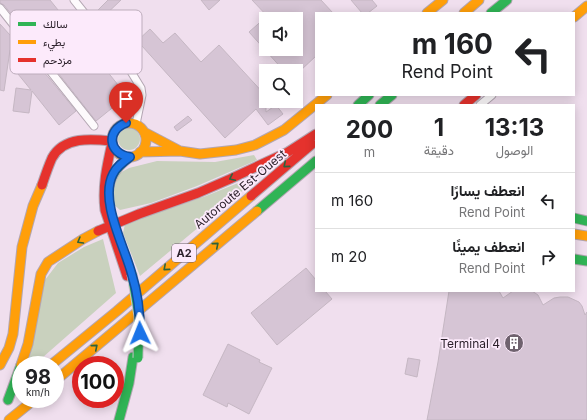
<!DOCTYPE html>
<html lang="ar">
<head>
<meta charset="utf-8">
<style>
  :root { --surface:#fff; --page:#f6f6f6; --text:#202124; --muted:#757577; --line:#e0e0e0 }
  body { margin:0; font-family:Inter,Vazirmatn,sans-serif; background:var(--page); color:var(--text); direction:rtl; height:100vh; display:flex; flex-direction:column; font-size:15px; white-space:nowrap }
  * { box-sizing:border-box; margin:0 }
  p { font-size:13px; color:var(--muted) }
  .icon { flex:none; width:22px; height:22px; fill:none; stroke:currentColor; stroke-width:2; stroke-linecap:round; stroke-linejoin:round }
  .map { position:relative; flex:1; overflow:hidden; direction:ltr }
  .sheet { position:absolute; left:315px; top:104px; width:260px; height:188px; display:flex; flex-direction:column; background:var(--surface); border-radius:0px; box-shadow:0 2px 10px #0003; direction:rtl }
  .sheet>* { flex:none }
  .top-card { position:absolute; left:315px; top:12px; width:260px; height:84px; border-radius:0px; box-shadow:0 2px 10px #0003; direction:rtl; background:#fff; color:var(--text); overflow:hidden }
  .buttons { position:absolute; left:259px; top:12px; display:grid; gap:8px }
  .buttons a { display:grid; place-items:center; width:44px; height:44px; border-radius:0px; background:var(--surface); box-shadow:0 2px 10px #0003; font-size:20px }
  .speed { position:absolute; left:12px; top:356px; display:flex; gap:8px; font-size:20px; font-weight:700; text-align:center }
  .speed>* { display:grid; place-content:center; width:52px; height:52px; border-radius:50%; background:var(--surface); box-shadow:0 2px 10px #0003; line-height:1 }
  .speed small { font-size:10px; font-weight:400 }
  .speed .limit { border:6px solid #d22; background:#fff; color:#111 }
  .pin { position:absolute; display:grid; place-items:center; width:34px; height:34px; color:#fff; margin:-41px -17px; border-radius:50% 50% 50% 0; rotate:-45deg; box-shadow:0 0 4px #0007 }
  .pin .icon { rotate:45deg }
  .me { position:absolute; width:44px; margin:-22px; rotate:358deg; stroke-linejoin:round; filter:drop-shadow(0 0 3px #0008) }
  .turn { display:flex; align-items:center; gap:14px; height:84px; padding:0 16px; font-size:18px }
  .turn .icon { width:52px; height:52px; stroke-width:2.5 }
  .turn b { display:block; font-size:28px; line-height:34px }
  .eta { display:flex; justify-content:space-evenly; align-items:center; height:68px; text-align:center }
  .eta b { font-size:24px; font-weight:700; line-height:28px }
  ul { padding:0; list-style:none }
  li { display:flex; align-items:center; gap:12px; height:56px; padding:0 16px; border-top:1px solid var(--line) }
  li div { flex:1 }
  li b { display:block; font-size:15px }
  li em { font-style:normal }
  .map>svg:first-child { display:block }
  .green { fill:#c9d1be }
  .building { fill:#d6c5d5; stroke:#c5b7c3 }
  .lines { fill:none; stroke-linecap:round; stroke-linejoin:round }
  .street-casing { stroke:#b3a6b2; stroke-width:9 }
  .fast-casing { stroke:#b3a6b2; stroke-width:11 }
  .slow-casing { stroke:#b3a6b2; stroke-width:11 }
  .jam-casing { stroke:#b3a6b2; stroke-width:11 }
  .street { stroke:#fdfafc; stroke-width:7 }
  .fast { stroke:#30b455; stroke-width:9 }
  .slow { stroke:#ff9f0a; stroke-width:9 }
  .jam { stroke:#e5322d; stroke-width:9 }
  .fast-bridge-casing { stroke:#cbc3ca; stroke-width:11; stroke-linecap:butt }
  .fast-bridge { stroke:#30b455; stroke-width:9 }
  .oneway { stroke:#2d623d }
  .route-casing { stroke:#114b97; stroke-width:10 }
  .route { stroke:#1a73e8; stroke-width:7 }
  .labels { text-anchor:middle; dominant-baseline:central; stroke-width:3.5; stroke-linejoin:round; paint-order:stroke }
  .shield { fill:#fceafb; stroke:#695c68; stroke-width:1 }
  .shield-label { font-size:11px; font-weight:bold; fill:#2a1f29 }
  .street-label { font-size:12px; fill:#2a1f29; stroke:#fceafb }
  .poi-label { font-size:12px; fill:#2a1f29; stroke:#fceafb; text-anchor:end }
  .key { fill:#fceafb; stroke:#bdadbc; stroke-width:1 }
  .key-label { font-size:11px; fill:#2a1f29 }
</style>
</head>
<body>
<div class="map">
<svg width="587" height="420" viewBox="0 0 587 420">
  <rect width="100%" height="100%" fill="#f0dfee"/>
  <path class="green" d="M118 139a11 11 0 1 1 22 0a11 11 0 1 1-22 0Z
    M254 155 257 160 197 186 151 203 120 210 112 203 111 190 118 174 129 168 157 161 215 162Z
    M265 172 140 276 123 233 125 224 206 196Z
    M103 239 116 293 34 365H28L45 280 58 263 84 247Z"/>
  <path class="building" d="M0 0H50L75 31 45 56 4 5 0 3Z
    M108 0H121L101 19 95 13Z
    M201 0H220L209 10Z
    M252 0H321L333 13H316V56L300 71H284L249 32 266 17V49H296V19H270Z
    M351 0H372L377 6 368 13H362Z
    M0 24 49 78 76 111 59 125 32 91 29 113 13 111 16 88 31 90 18 74 19 66 25 62 10 50 4 91 0 90Z
    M150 29 163 43 175 33 201 62 219 45 266 96V112L276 105 283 114 268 125 256 109 225 138 142 46 131 56 114 37 123 30 135 43Z
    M81 39 127 96 96 121 51 64Z
    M188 116 192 120 177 131 174 127Z
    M306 268 316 280V291H325L332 299 277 345 251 313Z
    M449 291H499L503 298 513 291H532L538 295 543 305 554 298 560 297H568L579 302 582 306 585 315 587 312V420H427L438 362Z
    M228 344 260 360 259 362 272 368 249 414 228 403 227 407 203 395Z
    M408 358 420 360 417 377 405 374Z"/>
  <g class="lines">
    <defs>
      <path id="street" d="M74 0 130 70 141 88 142 95 136 124
        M0 8 94 126
        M44 63 92 23
        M480 105 492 95"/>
      <path id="fast" d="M491 13 507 0
        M358 105 369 95
        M380 105 392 95
        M109 186C112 173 119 165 130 157
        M257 211 316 161
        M574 218 587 221
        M574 259 587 261
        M8 400 21 365
        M119 420 129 383 133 357"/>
      <path id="slow" d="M427 13 443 0
        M464 13 479 0
        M574 17 587 6
        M112 140a17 17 0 1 1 34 0a17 17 0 1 1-34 0Z
        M144 132 180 151
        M140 152 180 151 200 154 236 150 255 145 284 130 327 95
        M574 234 587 236
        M0 365 9 348 13 334 22 247 33 206 42 185
        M21 365 28 344 41 274 48 262 83 239 98 231
        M51 365 117 311 251 196
        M55 381 257 211
        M9 420 35 399"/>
      <path id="jam" d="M464 105 476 95
        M112 143C107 165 102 187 105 210L127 276
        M42 185C45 176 48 167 52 158 64 136 92 139 112 141
        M251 196 312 144
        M98 231 139 214 198 193 230 179 288 152 316 134"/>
    </defs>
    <use href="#street" class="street-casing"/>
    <use href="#fast" class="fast-casing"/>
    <use href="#slow" class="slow-casing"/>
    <use href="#jam" class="jam-casing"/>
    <use href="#street" class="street"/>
    <use href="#fast" class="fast"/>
    <use href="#slow" class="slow"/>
    <use href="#jam" class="jam"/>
    <defs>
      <path id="fast-bridge" d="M132 274 139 316 138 358"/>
    </defs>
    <use href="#fast-bridge" class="fast-bridge-casing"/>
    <use href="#fast-bridge" class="fast-bridge"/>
  </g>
  <defs><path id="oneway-chevron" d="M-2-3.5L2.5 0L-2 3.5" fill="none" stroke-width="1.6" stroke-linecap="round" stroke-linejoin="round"/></defs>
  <g class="oneway">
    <use href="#oneway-chevron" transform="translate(286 165) rotate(140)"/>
    <use href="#oneway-chevron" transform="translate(232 178) rotate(155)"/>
    <use href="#oneway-chevron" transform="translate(80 241) rotate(150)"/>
    <use href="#oneway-chevron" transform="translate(216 245) rotate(-40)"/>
    <use href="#oneway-chevron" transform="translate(166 268) rotate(139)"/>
    <use href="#oneway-chevron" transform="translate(95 347) rotate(-40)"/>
  </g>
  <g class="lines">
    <defs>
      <path id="route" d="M126 123C106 130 108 154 130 157 123 162 116 167 113 174 99 201 125 247 132 275 138 294 140 313 140 333"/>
    </defs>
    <use href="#route" class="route-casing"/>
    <use href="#route" class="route"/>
  </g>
  <defs>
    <symbol id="building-disc" viewBox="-11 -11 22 22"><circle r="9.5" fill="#6f626e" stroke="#fceafb"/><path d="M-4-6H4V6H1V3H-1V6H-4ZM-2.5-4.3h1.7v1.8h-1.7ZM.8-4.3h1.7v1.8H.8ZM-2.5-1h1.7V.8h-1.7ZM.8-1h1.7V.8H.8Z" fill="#fff"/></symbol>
  </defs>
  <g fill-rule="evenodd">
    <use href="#building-disc" x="503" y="332" width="22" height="22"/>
  </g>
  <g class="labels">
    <rect class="shield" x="172" y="244" width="24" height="18" rx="3"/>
    <g class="shield-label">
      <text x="184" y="253">A2</text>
    </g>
    <g class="street-label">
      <text transform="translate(240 189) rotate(-40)">Autoroute Est-Ouest</text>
    </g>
    <g class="poi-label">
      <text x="500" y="343">Terminal 4</text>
    </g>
  </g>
  <rect x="10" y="10" width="132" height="64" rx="6" class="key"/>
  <rect x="18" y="22" width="18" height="4" fill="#30b455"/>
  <rect x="18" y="40" width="18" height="4" fill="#ff9f0a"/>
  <rect x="18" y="58" width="18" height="4" fill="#e5322d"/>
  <g class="key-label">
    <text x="43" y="28">سالك</text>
    <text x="43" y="46">بطيء</text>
    <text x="43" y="64">مزدحم</text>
  </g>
</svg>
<div class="buttons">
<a><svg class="icon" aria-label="sound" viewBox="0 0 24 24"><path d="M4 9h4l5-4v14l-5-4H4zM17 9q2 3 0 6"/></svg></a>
<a><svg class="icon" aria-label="search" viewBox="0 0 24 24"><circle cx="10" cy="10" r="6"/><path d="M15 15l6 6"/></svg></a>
</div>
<div class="speed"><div>98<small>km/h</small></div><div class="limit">100</div></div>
<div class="pin" style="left:126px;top:123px;background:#d93025"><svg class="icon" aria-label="arrive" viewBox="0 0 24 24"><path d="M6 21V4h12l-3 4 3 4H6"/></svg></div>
<svg class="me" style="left:140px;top:333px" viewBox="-20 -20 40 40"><path d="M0-17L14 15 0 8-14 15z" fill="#1a73e8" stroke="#fff" stroke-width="4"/></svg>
<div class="top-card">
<div class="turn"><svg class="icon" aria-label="left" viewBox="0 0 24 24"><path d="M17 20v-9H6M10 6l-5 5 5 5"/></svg><div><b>160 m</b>Rend Point</div></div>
</div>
<section class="sheet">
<div class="eta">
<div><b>13:13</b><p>الوصول</p></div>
<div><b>1</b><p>دقيقة</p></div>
<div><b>200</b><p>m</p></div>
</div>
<ul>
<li><svg class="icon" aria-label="left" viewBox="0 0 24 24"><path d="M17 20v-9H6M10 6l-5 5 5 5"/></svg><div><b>انعطف يسارًا</b><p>Rend Point</p></div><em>160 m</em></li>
<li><svg class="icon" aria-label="right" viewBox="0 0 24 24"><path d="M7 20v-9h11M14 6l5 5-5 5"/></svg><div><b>انعطف يمينًا</b><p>Rend Point</p></div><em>20 m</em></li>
</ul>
</section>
</div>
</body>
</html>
